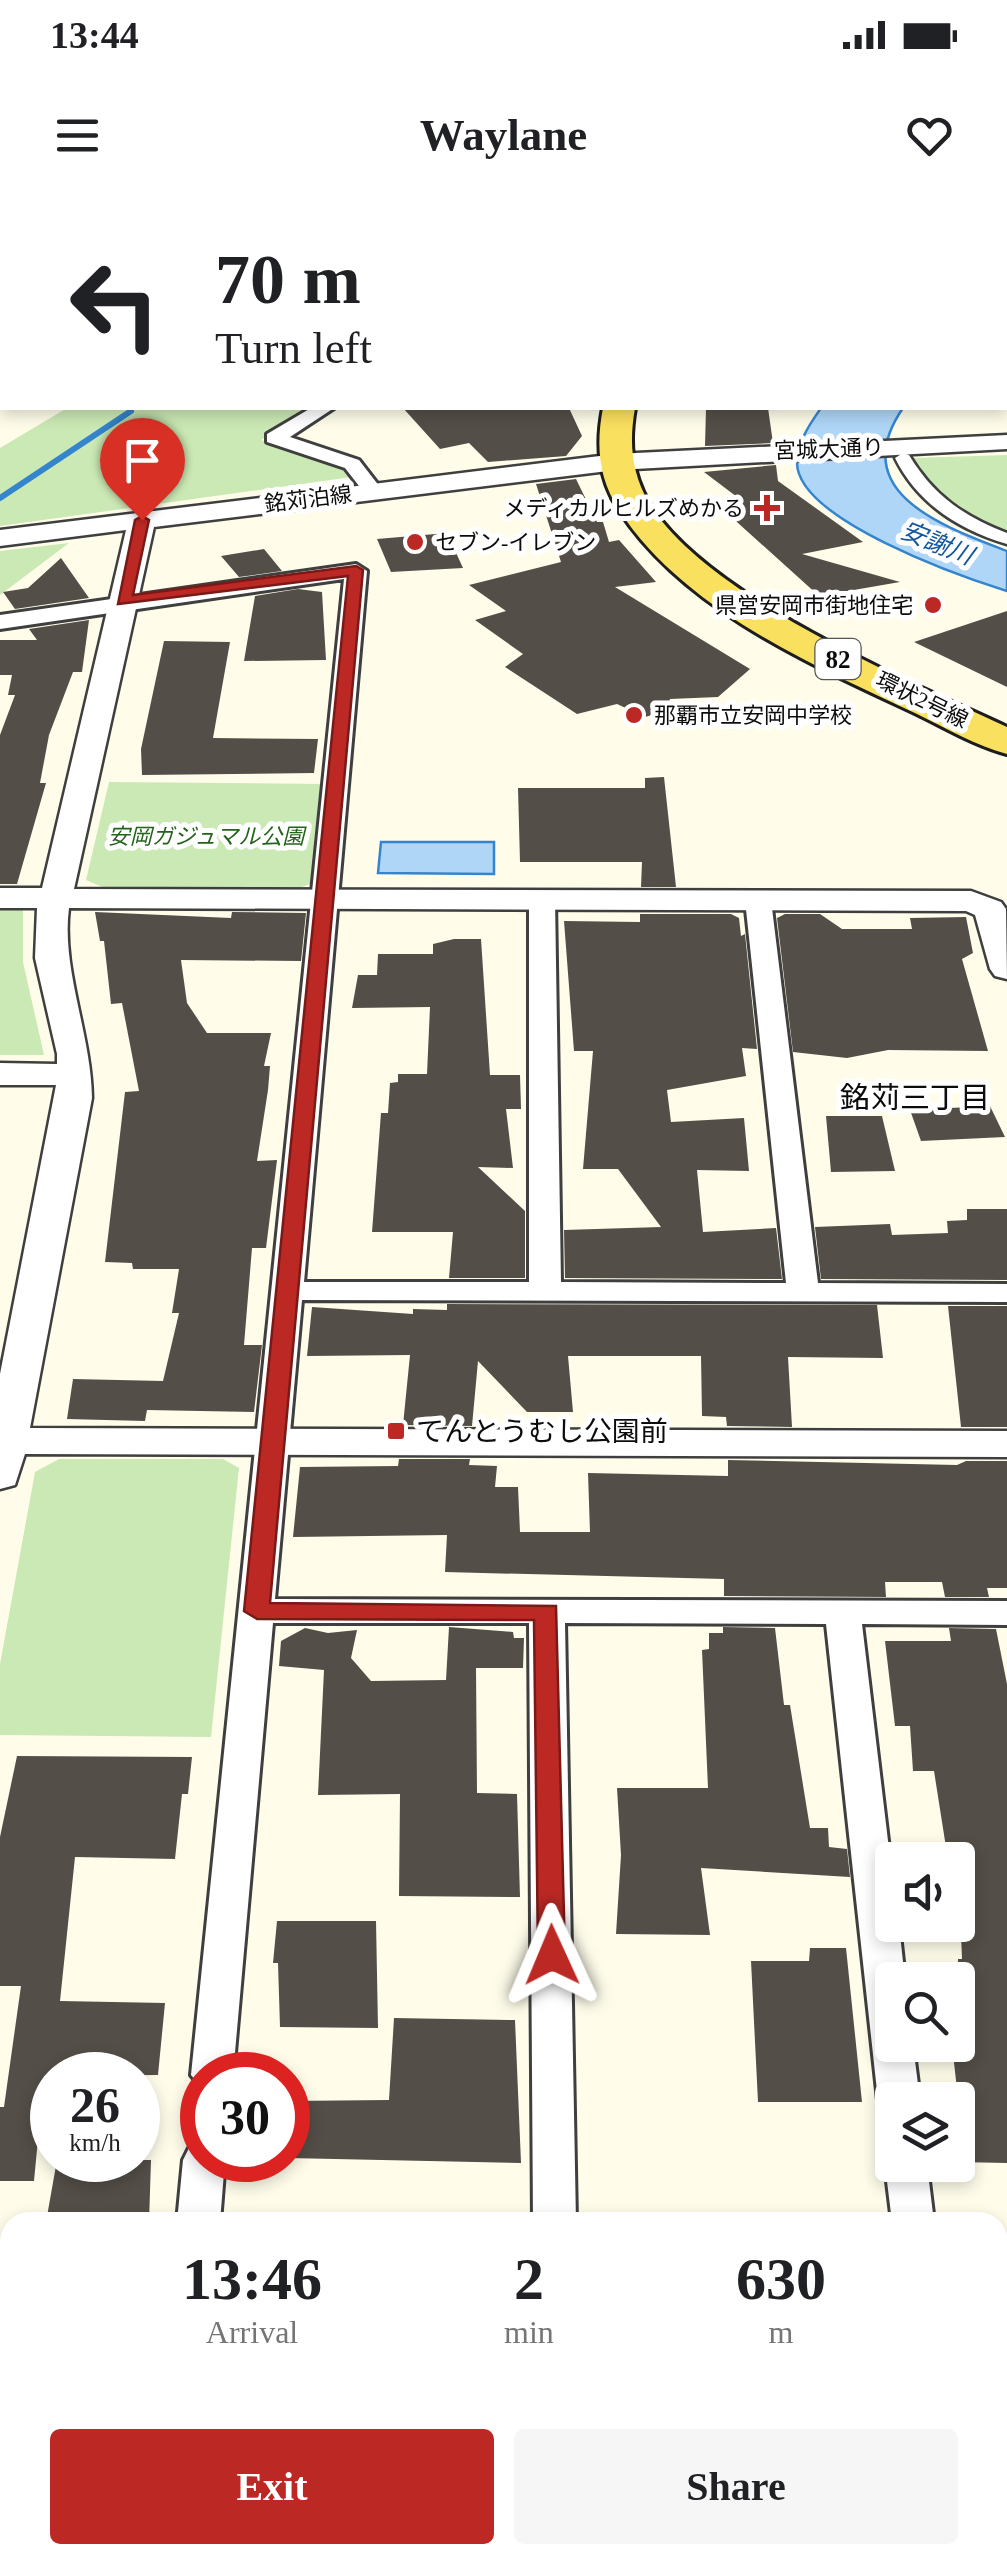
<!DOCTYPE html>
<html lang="en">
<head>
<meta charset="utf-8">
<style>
  :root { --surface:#fff; --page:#f6f6f6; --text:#202124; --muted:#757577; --accent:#bc2823 }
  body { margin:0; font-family:"Times New Roman","Noto Sans JP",serif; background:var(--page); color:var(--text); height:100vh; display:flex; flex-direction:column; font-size:38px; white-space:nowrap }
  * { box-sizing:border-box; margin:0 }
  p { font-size:32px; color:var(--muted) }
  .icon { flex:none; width:55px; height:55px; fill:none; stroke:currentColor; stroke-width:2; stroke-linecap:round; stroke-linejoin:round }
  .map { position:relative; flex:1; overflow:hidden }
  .panel { position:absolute; left:0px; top:2012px; width:1008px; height:352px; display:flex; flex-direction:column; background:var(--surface); border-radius:30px 30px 0 0; box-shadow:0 5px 15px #0003 }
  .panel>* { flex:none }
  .banner { position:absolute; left:0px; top:0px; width:1008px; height:210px; box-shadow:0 5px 15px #0003; background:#fff; color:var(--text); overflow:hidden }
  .fabs { position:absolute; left:875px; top:1642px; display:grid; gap:20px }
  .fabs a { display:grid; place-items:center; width:100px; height:100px; border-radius:10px; background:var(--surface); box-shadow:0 5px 15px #0003; font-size:50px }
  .speed { position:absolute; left:30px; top:1852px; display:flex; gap:20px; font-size:50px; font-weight:700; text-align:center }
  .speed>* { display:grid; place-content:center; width:130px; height:130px; border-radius:50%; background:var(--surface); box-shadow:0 5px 15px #0003; line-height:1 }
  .speed small { font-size:25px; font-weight:400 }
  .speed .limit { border:15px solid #d22; background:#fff; color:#111 }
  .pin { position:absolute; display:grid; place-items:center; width:85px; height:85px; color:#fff; margin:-102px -42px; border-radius:50% 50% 50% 0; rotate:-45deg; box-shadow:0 0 10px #0007 }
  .pin .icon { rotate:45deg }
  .me { position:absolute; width:110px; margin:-55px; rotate:359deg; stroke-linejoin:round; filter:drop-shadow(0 0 8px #0008) }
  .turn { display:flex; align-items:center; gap:35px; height:210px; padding:0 50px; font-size:45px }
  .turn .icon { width:130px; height:130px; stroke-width:2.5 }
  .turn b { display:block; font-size:70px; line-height:85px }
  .eta { display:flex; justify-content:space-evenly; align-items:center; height:170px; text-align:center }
  .eta b { font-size:60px; font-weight:800; line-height:70px }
  .button { display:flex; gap:20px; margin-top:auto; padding:20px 50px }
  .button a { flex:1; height:115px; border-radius:10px; background:var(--accent); color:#fff; font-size:40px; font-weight:800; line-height:115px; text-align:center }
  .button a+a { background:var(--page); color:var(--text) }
  .status { display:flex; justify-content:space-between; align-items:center; height:70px; padding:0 50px; background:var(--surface); direction:ltr }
  .status svg { height:28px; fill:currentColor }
  header { display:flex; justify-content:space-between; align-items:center; height:130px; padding:0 50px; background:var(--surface); font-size:45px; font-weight:800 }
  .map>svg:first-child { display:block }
  .green { fill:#cbe9b4 }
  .water { fill:#afd6f6; stroke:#3585ce; stroke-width:2.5 }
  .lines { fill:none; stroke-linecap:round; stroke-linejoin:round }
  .stream { stroke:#3585ce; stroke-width:6 }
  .building { fill:#544e48 }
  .service-casing { stroke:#3f3f3f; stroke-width:4 }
  .pedestrian-casing { stroke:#3f3f3f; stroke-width:5 }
  .minor-casing { stroke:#3f3f3f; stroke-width:6 }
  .tertiary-casing { stroke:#3f3f3f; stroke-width:5 }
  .primary-casing { stroke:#1d1d1d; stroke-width:6 }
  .service { fill:#fff; fill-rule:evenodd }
  .pedestrian { fill:#fff; fill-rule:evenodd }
  .minor { fill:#fff; fill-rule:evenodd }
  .tertiary { fill:#fff; fill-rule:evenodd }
  .primary { fill:#fae05f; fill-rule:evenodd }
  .route { fill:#bc2823; stroke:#7a1a17; stroke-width:2.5 }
  .poi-dot { fill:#bc2823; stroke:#fff; stroke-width:4 }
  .labels { text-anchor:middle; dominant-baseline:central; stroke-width:10; stroke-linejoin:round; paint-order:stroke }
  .far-street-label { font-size:22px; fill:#0c0c0c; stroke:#fff }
  .far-poi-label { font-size:22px; fill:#0c0c0c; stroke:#fff; text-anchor:end }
  .far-park-label { font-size:22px; font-style:italic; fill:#25631c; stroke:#fff }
  .far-water-label { font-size:25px; font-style:italic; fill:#15579d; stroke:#fff }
  .shield { fill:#fff; stroke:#555; stroke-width:2.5 }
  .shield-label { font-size:25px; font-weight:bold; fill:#0c0c0c }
  .poi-label { font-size:28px; fill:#0c0c0c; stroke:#fff; text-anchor:start }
  .neighbourhood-label { font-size:30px; fill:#0c0c0c; stroke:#fff }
</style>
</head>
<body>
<div class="status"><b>13:44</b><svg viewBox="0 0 49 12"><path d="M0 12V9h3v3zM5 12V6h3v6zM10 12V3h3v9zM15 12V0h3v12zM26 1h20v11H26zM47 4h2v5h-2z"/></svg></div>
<header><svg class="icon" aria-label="menu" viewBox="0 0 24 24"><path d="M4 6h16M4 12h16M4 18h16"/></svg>Waylane<svg class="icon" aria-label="heart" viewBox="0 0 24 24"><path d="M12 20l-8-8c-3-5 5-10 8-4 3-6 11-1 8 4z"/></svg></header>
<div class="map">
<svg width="1007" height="2363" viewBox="0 0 1007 2363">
  <rect width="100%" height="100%" fill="#fffdea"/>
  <path class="green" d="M67 208H313L261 240 339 264 352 277 0 326V248Z
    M1007 255V335C973 318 920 300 912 258Z
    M69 343 0 395V351Z
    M109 582 326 584 315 682 295 690 112 691 86 680Z
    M0 705 23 710V762L44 855H0Z
    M59 1259H223L239 1268 211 1537 0 1535V1464L35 1272Z"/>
  <path class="water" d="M821 208H903C845 292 942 326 1007 351V391C962 377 798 320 797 263 797 242 810 224 821 208Z
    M381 642H494V674L378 673Z"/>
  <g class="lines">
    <path class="stream" d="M0 298 131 211"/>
  </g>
  <path class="building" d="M403 208H569L582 236 566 256 488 262 469 243 440 249Z
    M706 208H768L773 243 705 246Z
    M776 265 778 281 863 342 802 354 900 382 819 396 717 304 741 300 704 272Z
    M576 279 597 322H603L609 342 619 340 656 382 615 387 750 469 718 497 670 499 666 511 645 517 617 504 577 514 505 467 523 454 475 420 506 411 469 385 561 362 536 284Z
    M447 333 463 368 391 372 377 339Z
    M264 349 282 371 239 377 221 356Z
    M61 358 89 398 15 409 3 392 28 388Z
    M298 389 322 392 326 460 244 461 255 396Z
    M1007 411V487L914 442Z
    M89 420 82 472H73L49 535 40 583H46L17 684H0V535L15 495H8L12 475H0V440H37L29 429Z
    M164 441 230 442 213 538 318 539 314 573 142 575 141 549Z
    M664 577 676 687H641L642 662H520L518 588H645V578Z
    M95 712 231 718 232 712 306 713 301 761 181 760 187 803 207 833H271L264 866H270L268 890 257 961 277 960 266 1048H252L244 1145H262L254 1212 147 1210 145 1221 67 1219 73 1179 163 1181 179 1113H172L179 1069H133L132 1063 105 1062 125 892 139 891 122 803 111 804 104 741H100Z
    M640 714H731L739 718 741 736 745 734 757 849 742 848 746 876 667 890 671 922 744 918 749 971 697 970 703 1032 776 1028 782 1079 565 1078 564 1030 661 1027 618 969H583L593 851H574L564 721 640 722Z
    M785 714H820L842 729H912L910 718 966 717 973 753 962 759 988 851 888 850 847 858 793 852 777 718Z
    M454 739H481L490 875H520L521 909H506L513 968 478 967 525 1011V1078H449L453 1032H372L381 913H388L390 883 398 882V874H427L430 807 352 808 358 775H377L378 754H433V744Z
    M990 906 1005 937 921 941 910 910Z
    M826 916H882L895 971 831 972Z
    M967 1009H1007V1080L821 1079 815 1027 890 1024 892 1035 948 1033 947 1021 967 1020Z
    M447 1104 877 1105 883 1158 788 1157 792 1227 727 1226 726 1217 702 1216 701 1156H568L573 1212H527L478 1161 472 1226 403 1225 410 1155 307 1156 312 1107 413 1114V1109L447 1110Z
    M948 1106H1007V1227H961Z
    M399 1259H470L469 1265 497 1266 495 1287H518L520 1332H590L588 1273 728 1276V1260L957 1265 966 1261H1007V1388H987L989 1397H945L942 1382H885L886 1397 724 1396V1379L445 1372 447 1335 293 1337 300 1267 398 1266Z
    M449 1427 513 1432 514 1438H524L523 1468H476L477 1593 517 1594 520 1697 399 1696 400 1594 318 1595 324 1470 279 1466 281 1441 305 1428 328 1433 357 1430 351 1458 371 1481 446 1480Z
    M723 1427 775 1428 784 1505H790L810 1628H828L829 1647 847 1649 850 1677 701 1668 710 1735 616 1734 621 1655 617 1588H708L702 1450 709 1449V1433H723Z
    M949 1428 996 1429 1007 1484V1963L958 1962V1898L952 1845H958V1759H962L958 1660H948L934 1571H913L910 1526H895L885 1441H951Z
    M17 1556 192 1557 188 1594H182L175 1659 75 1657 60 1801 165 1803 158 1875 44 1876 34 1981H0V1907H4L21 1786H0V1637Z
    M277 1721H376L378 1828 280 1827 278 1763H273Z
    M810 1748H846L862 1902H758L751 1761H809Z
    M394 1818 515 1820 521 1963 288 1958V1901L389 1900Z
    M57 1960H151L149 2022H46Z"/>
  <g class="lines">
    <defs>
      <path id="service" d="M13 0H25L27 2H16Z"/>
      <path id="pedestrian" d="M903 253 909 255C933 295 963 316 1007 333V344C959 330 917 303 895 258Z"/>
      <path id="minor" d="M273 0H292L294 2H275Z
        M502 0H524L526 2H504Z
        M0 33H2V45H0Z
        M0 167H2V179H0Z
        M311 208H334L290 237 359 260 383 291 380 295H366L345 268 267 242V234Z
        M356 364 367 371 304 1082H529V699L542 691 555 699 561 1082 786 1083 745 700 758 692 771 700 818 1083 1007 1084V1102L302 1100 275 1399 1007 1401V1425L862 1424 892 1674V1725H899L905 1780H892V1845H913L920 1900H892V1914L884 1911 878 1900 826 1424 565 1423 576 2022H533L529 1423H273L233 1875H202V1888L191 1875 344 379 0 429V415Z
        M202 1944V1960H225L220 2022H177L183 1960 189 1948Z
        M891 1953 892 1965H927L934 2022H892L885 1965Z
        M141 2355H189L188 2363H140Z
        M536 2355H584V2363H536Z
        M927 2355H975L976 2363H928Z"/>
      <path id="tertiary" d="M1007 235V249L616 270 154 327 74 689 971 691 1001 702 1006 709 1007 779 995 776 990 769 975 715 966 711 69 708C61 769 91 833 92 898L30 1228 1007 1231V1257L25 1254 15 1285 0 1289V1174L56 885H0V863L57 864V854L35 758 37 708H0V688H42L126 330 0 346V330L616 254Z"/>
      <path id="primary" d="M596 0H624L626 2H598Z
        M603 208H635C629 242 631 272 649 303 706 397 908 481 1007 527V554C976 546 946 528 917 514 813 465 684 410 619 310 598 278 596 244 603 208Z"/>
    </defs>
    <use href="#service" class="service-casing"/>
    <use href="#pedestrian" class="pedestrian-casing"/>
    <use href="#minor" class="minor-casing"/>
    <use href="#tertiary" class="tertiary-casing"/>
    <use href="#primary" class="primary-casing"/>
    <use href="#service" class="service"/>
    <use href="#pedestrian" class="pedestrian"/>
    <use href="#minor" class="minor"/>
    <use href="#tertiary" class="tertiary"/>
    <use href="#primary" class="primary"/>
  </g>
  <path class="route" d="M142 316 149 320 133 395 356 366 363 370 270 1403 556 1406 565 1755 552 1766 538 1755 534 1420 257 1419 244 1411 348 376 118 404 135 320Z"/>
  <g class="poi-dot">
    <path d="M762 293h10v10h10v10h-10v10h-10v-10h-10v-10h10z"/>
    <circle cx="415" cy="342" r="10"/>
    <circle cx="933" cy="405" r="10"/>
    <circle cx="634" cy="515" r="10"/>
    <rect x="386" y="1221" width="20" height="20" rx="5"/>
  </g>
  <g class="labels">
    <g class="far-street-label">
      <text transform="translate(829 249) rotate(-2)">宮城大通り</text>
      <text transform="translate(308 299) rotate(-7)">銘苅泊線</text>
      <text transform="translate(922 500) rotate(26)">環状2号線</text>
    </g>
    <g class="far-poi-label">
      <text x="744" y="308">メディカルヒルズめかる</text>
      <text x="435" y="342" text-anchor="start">セブン-イレブン</text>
      <text x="913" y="405">県営安岡市街地住宅</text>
      <text x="654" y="515" text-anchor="start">那覇市立安岡中学校</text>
    </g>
    <g class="far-park-label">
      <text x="206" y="636">安岡ガジュマル公園</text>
    </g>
    <g class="far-water-label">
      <text transform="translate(937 343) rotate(22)">安謝川</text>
    </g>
    <rect class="shield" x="815.5" y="439" width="45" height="40" rx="8"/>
    <g class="shield-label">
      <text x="838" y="459">82</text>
    </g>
    <g class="poi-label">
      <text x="416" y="1231">てんとうむし公園前</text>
    </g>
    <g class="neighbourhood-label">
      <text x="915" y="897">銘苅三丁目</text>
    </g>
  </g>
</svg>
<div class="fabs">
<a><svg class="icon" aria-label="sound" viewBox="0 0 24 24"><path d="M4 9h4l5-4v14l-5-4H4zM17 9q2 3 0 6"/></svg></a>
<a><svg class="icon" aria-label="search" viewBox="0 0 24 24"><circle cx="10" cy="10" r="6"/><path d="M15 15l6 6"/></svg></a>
<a><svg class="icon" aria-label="layers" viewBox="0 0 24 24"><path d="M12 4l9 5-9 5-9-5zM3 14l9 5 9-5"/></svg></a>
</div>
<div class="speed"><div>26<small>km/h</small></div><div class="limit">30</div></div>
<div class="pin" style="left:142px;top:320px;background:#d93025"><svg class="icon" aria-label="arrive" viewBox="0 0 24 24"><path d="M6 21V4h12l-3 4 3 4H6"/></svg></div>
<svg class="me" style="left:552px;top:1755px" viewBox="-20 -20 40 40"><path d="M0-17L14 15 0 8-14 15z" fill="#bc2823" stroke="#fff" stroke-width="4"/></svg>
<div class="banner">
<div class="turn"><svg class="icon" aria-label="left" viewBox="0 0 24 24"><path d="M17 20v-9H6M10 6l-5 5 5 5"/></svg><div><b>70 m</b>Turn left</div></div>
</div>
<section class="panel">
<div class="eta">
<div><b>13:46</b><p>Arrival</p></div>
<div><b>2</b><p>min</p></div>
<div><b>630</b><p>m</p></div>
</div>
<div class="button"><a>Exit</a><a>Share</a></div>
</section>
</div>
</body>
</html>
